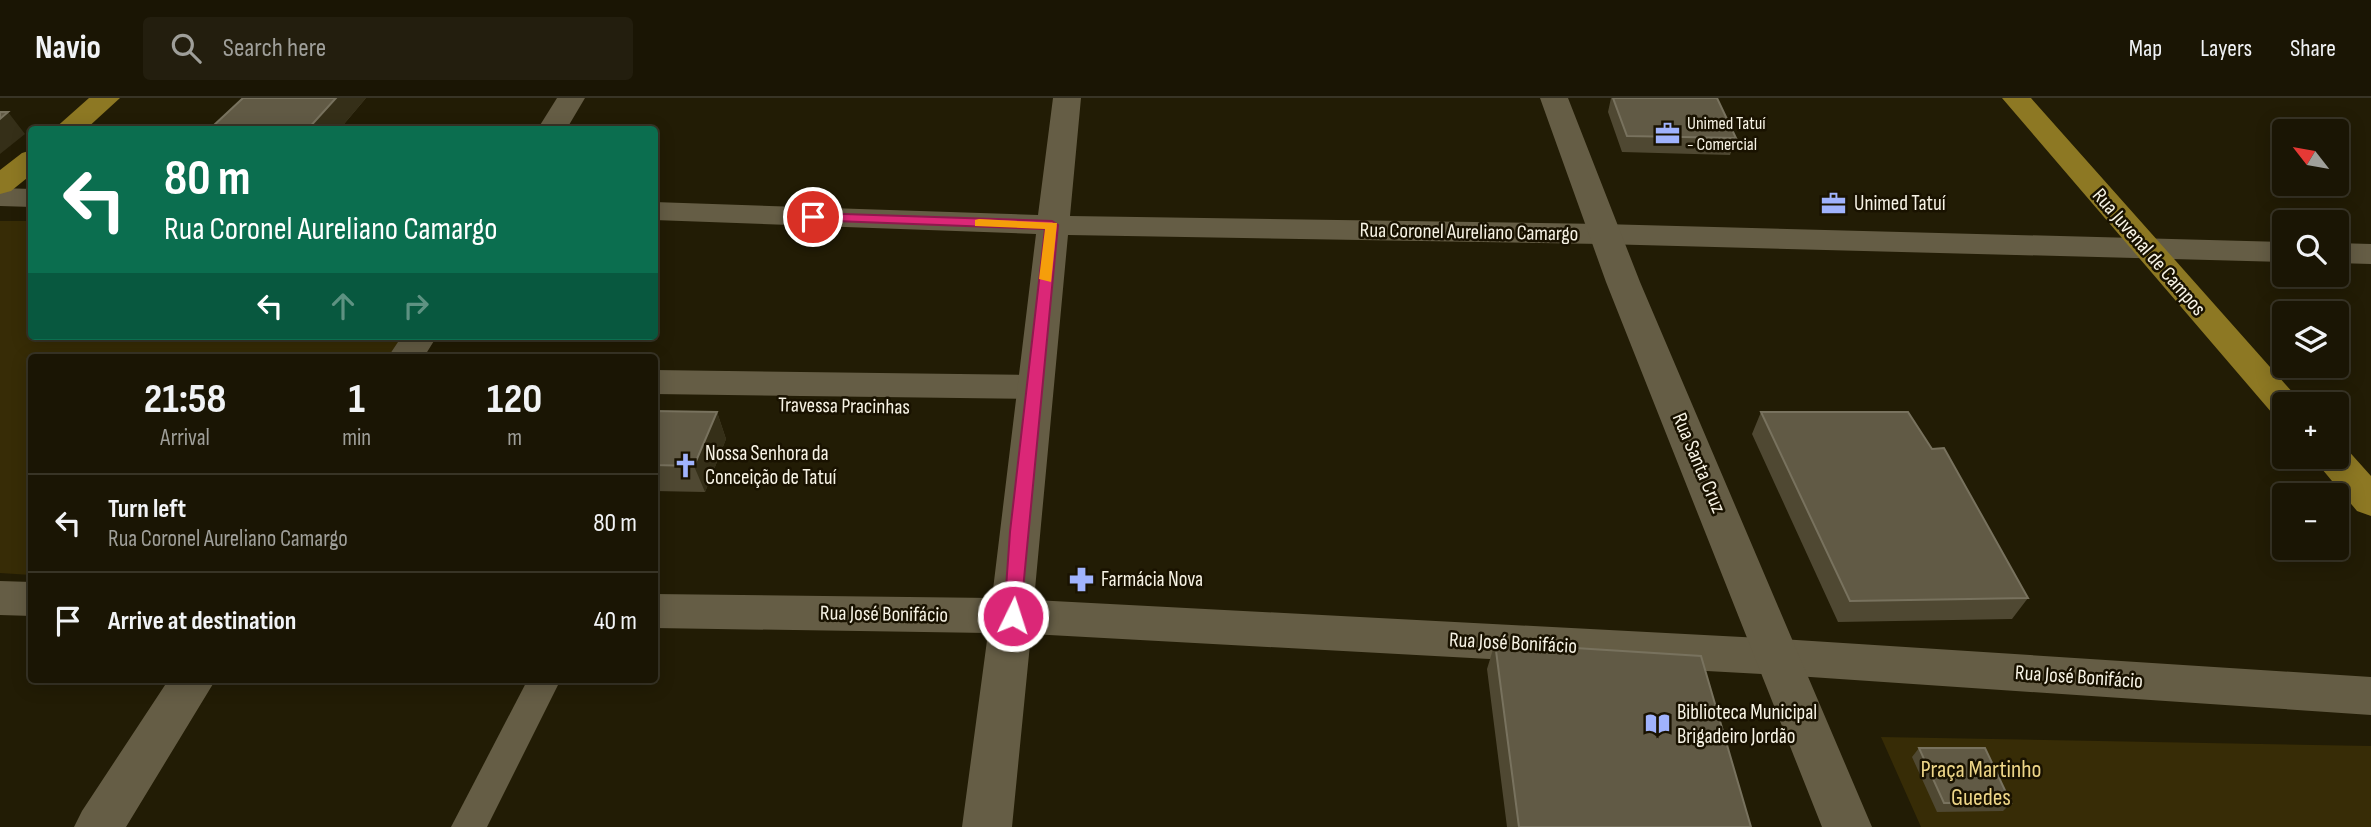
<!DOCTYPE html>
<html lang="en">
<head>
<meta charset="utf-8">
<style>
  :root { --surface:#1a1504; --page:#231e0e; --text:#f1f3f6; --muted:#9f9f9a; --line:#383426 }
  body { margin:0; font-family:"Sofia Sans Condensed",sans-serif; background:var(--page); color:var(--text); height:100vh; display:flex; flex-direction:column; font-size:26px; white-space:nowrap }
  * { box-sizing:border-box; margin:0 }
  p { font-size:23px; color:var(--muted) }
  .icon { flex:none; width:38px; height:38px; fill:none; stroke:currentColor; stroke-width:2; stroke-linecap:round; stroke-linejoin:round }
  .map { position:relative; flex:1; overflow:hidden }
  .details { position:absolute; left:28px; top:256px; width:630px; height:329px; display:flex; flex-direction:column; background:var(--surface); border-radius:7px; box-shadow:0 4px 18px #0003,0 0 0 2px var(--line) }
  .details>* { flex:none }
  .top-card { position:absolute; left:28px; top:28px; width:630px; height:214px; border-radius:7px; box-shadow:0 4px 18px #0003,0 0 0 2px var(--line); background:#0b6e4f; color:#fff; overflow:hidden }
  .needle { width:46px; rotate:301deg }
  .buttons { position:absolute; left:2272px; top:21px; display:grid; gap:14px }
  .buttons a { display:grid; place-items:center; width:77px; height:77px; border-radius:7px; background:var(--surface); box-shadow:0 4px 18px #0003,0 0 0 2px var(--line); font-size:35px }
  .pin { position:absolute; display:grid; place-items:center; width:60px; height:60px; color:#fff; margin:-30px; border:4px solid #fff; border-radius:50%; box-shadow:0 2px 7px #0007 }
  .me { position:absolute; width:77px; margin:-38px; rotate:4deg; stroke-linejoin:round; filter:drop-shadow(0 0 5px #0008) }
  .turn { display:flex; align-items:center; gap:24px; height:147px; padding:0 21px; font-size:32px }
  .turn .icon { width:91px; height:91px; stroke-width:2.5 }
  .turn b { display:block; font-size:49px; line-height:60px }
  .lanes { display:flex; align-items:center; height:66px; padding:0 21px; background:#0003; justify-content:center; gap:35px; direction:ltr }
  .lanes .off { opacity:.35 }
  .eta { display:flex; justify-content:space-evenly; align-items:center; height:119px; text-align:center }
  .eta b { font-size:42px; font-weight:700; line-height:49px }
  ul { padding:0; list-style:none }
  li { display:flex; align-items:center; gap:21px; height:98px; padding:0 21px; border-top:2px solid var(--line) }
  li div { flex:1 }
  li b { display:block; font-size:26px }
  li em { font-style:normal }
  header { display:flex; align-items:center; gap:42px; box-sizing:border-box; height:98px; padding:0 35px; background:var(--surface); border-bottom:2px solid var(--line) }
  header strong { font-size:33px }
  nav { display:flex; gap:38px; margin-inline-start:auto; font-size:24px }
  .search { width:490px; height:63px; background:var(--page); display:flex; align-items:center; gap:18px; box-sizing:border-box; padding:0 24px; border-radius:7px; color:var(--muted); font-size:26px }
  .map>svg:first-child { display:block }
  .green { fill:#372c06 }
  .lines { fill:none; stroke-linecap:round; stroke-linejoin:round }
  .service { fill:#655d45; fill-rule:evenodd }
  .pedestrian { fill:#655d45; fill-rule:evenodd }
  .minor { fill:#655d45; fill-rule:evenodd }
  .secondary { fill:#655d45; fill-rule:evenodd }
  .primary { fill:#8d7823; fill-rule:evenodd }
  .wall { fill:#4f4832 }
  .shaded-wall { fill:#352f18 }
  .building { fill:#615a45; stroke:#78725e; stroke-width:2 }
  .route { fill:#db2777; stroke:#8e194d; stroke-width:2 }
  .slow { fill:#f59e0b }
  .labels { text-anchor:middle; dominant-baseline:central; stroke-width:5; stroke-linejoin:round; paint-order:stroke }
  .far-poi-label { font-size:18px; fill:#f7f3e5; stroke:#191200; text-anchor:start }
  .poi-label { font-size:21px; fill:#f7f3e5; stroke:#191200; text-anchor:start }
  .street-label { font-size:21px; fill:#f7f3e5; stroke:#191200 }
  .near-park-label { font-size:24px; fill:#eed688; stroke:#191200 }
</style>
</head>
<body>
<header>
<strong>Navio</strong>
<div class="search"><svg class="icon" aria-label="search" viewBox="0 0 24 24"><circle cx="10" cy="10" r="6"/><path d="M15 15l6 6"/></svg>Search here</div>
<nav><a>Map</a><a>Layers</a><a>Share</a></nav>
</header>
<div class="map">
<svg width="2371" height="729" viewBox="0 0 2371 729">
  <rect width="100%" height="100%" fill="#221c05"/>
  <path class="green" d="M0 123H31L32 238H407L392 259H32L31 477 0 475Z
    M1881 639 2371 648V729H1921Z"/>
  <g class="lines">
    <path class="service" d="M528 581H561L487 729H451Z"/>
    <path class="pedestrian" d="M402 238H437L424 259H388Z
      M654 272 1035 277 1048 280 1053 289 1048 298 1035 301 654 296Z"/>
    <path class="minor" d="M557 0H585L566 32H537Z
      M1053 0H1081L1070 118 1602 126 2284 144V164L1602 146 1068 137 1034 502 1781 541 2371 579V617L1781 577 1031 536 1012 729H962L988 535 654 530V496L992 500 1036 136 654 122V104L1038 117Z
      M0 90 32 91V109L0 108Z
      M2336 145 2371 146V166L2336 165Z
      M0 483 32 484V518L0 517Z
      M169 581H216L126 729H74L82 713Z"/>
    <path class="secondary" d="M1540 0H1568L1640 184 1872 729H1822L1606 184Z"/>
    <path class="primary" d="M89 0H120L85 32H53Z
      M2002 0H2031L2303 306H2284V318L2272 315Z
      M32 52V76L11 93 0 96V72L22 55Z
      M2336 347 2345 349 2371 378V418L2357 413 2312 359H2336Z"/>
  </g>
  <path class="wall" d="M366 0 339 32H213L212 29Z
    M1611 0H1717L1736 40 1730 57 1622 54 1608 14Z
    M654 313 717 314 726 341 705 394 654 393Z
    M1761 314 1932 351 2028 500 2012 521 1838 524 1752 336Z
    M1495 545 1751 729H1507L1487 571Z
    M1919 650 2011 705 2003 713 1937 714 1912 659Z"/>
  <path class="shaded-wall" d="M336 0H366L339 32H307Z
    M8 14 25 36 0 56V21Z
    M717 314 726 341 705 394 694 368Z"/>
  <path class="building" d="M243 0H336L307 32H261L212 29Z
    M1613 0H1717L1736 40 1627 38Z
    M0 14H8L0 21Z
    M654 313 717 314 694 368 654 367Z
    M1761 314H1908L1932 351 1944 350 2028 500 1850 503Z
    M1495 545 1701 558 1751 729H1519Z
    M1919 650H1985L2011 705H1944Z"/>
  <path class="route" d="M813 115 1052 123 1058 127 1020 523H1007L1004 518 1010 434 1045 131 809 122V116Z"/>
  <path class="slow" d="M979 121 1057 125 1051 184 1039 181 1045 131 975 128V122Z"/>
  <defs>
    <symbol id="office-bare" viewBox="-9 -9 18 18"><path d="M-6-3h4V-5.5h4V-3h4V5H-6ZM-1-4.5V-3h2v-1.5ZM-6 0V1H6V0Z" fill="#a0b3fd" stroke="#191200" stroke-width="2.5" paint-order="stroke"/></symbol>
    <symbol id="church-bare" viewBox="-9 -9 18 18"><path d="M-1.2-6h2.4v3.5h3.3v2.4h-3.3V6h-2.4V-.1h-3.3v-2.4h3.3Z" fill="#a0b3fd" stroke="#191200" stroke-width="2.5" paint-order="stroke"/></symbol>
    <symbol id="pharmacy-bare" viewBox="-9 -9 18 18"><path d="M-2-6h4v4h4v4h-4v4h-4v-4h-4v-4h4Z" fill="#a0b3fd" stroke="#191200" stroke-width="2.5" paint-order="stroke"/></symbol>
    <symbol id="library-bare" viewBox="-9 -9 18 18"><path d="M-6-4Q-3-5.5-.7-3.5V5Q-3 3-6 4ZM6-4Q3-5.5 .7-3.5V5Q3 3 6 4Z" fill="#a0b3fd" stroke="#191200" stroke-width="2.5" paint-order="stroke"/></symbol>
  </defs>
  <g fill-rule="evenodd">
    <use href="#office-bare" x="1650" y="18" width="35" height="35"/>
    <use href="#office-bare" x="1816" y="88" width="35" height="35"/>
    <use href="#church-bare" x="668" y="350" width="35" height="35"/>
    <use href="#pharmacy-bare" x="1064" y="464" width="35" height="35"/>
    <use href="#library-bare" x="1640" y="608" width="35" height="35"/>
  </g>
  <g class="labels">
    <g class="far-poi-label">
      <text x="1687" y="25">Unimed Tatuí<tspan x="1687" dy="21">- Comercial</tspan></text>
    </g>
    <g class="poi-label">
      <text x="1854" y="105">Unimed Tatuí</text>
      <text x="705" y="355">Nossa Senhora da<tspan x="705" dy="24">Conceição de Tatuí</tspan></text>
      <text x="1101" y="481">Farmácia Nova</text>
      <text x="1677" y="614">Biblioteca Municipal<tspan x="1677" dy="24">Brigadeiro Jordão</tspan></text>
    </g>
    <g class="street-label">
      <text transform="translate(1469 134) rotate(1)">Rua Coronel Aureliano Camargo</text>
      <text transform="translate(2149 154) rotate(49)">Rua Juvenal de Campos</text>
      <text transform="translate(844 308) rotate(1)">Travessa Pracinhas</text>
      <text transform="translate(1699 365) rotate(67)">Rua Santa Cruz</text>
      <text transform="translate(884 516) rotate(1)">Rua José Bonifácio</text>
      <text transform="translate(1513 545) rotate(3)">Rua José Bonifácio</text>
      <text transform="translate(2079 579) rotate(4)">Rua José Bonifácio</text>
    </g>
    <g class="near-park-label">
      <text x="1981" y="671">Praça Martinho<tspan x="1981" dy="28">Guedes</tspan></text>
    </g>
  </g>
</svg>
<div class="buttons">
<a><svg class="needle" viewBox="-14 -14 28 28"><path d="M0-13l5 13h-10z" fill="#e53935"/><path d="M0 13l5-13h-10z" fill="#9f9f9a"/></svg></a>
<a><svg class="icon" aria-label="search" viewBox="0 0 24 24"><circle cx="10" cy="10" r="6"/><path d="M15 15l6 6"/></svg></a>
<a><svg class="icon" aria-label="layers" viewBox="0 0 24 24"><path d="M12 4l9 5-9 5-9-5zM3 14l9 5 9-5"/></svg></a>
<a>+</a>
<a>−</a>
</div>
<div class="pin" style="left:813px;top:119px;background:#d93025"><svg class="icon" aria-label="arrive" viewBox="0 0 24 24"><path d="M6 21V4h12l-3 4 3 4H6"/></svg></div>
<svg class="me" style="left:1013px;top:518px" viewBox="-20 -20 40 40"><circle r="17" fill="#db2777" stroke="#fff" stroke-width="3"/><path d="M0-11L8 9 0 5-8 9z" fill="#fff"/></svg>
<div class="top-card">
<div class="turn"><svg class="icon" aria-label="left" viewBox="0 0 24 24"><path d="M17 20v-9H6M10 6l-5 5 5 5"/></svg><div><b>80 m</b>Rua Coronel Aureliano Camargo</div></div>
<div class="lanes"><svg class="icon" aria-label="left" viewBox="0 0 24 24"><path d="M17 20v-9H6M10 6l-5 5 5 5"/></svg><svg class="icon off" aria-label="ahead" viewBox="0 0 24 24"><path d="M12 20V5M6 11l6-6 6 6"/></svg><svg class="icon off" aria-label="right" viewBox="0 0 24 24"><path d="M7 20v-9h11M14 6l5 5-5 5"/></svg></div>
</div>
<section class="details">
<div class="eta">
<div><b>21:58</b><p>Arrival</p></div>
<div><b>1</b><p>min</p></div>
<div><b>120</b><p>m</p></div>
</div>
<ul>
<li><svg class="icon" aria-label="left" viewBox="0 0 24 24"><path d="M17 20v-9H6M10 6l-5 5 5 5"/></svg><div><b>Turn left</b><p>Rua Coronel Aureliano Camargo</p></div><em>80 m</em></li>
<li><svg class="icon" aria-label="arrive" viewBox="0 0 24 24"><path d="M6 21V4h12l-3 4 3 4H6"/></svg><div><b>Arrive at destination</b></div><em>40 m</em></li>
</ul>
</section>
</div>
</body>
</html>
